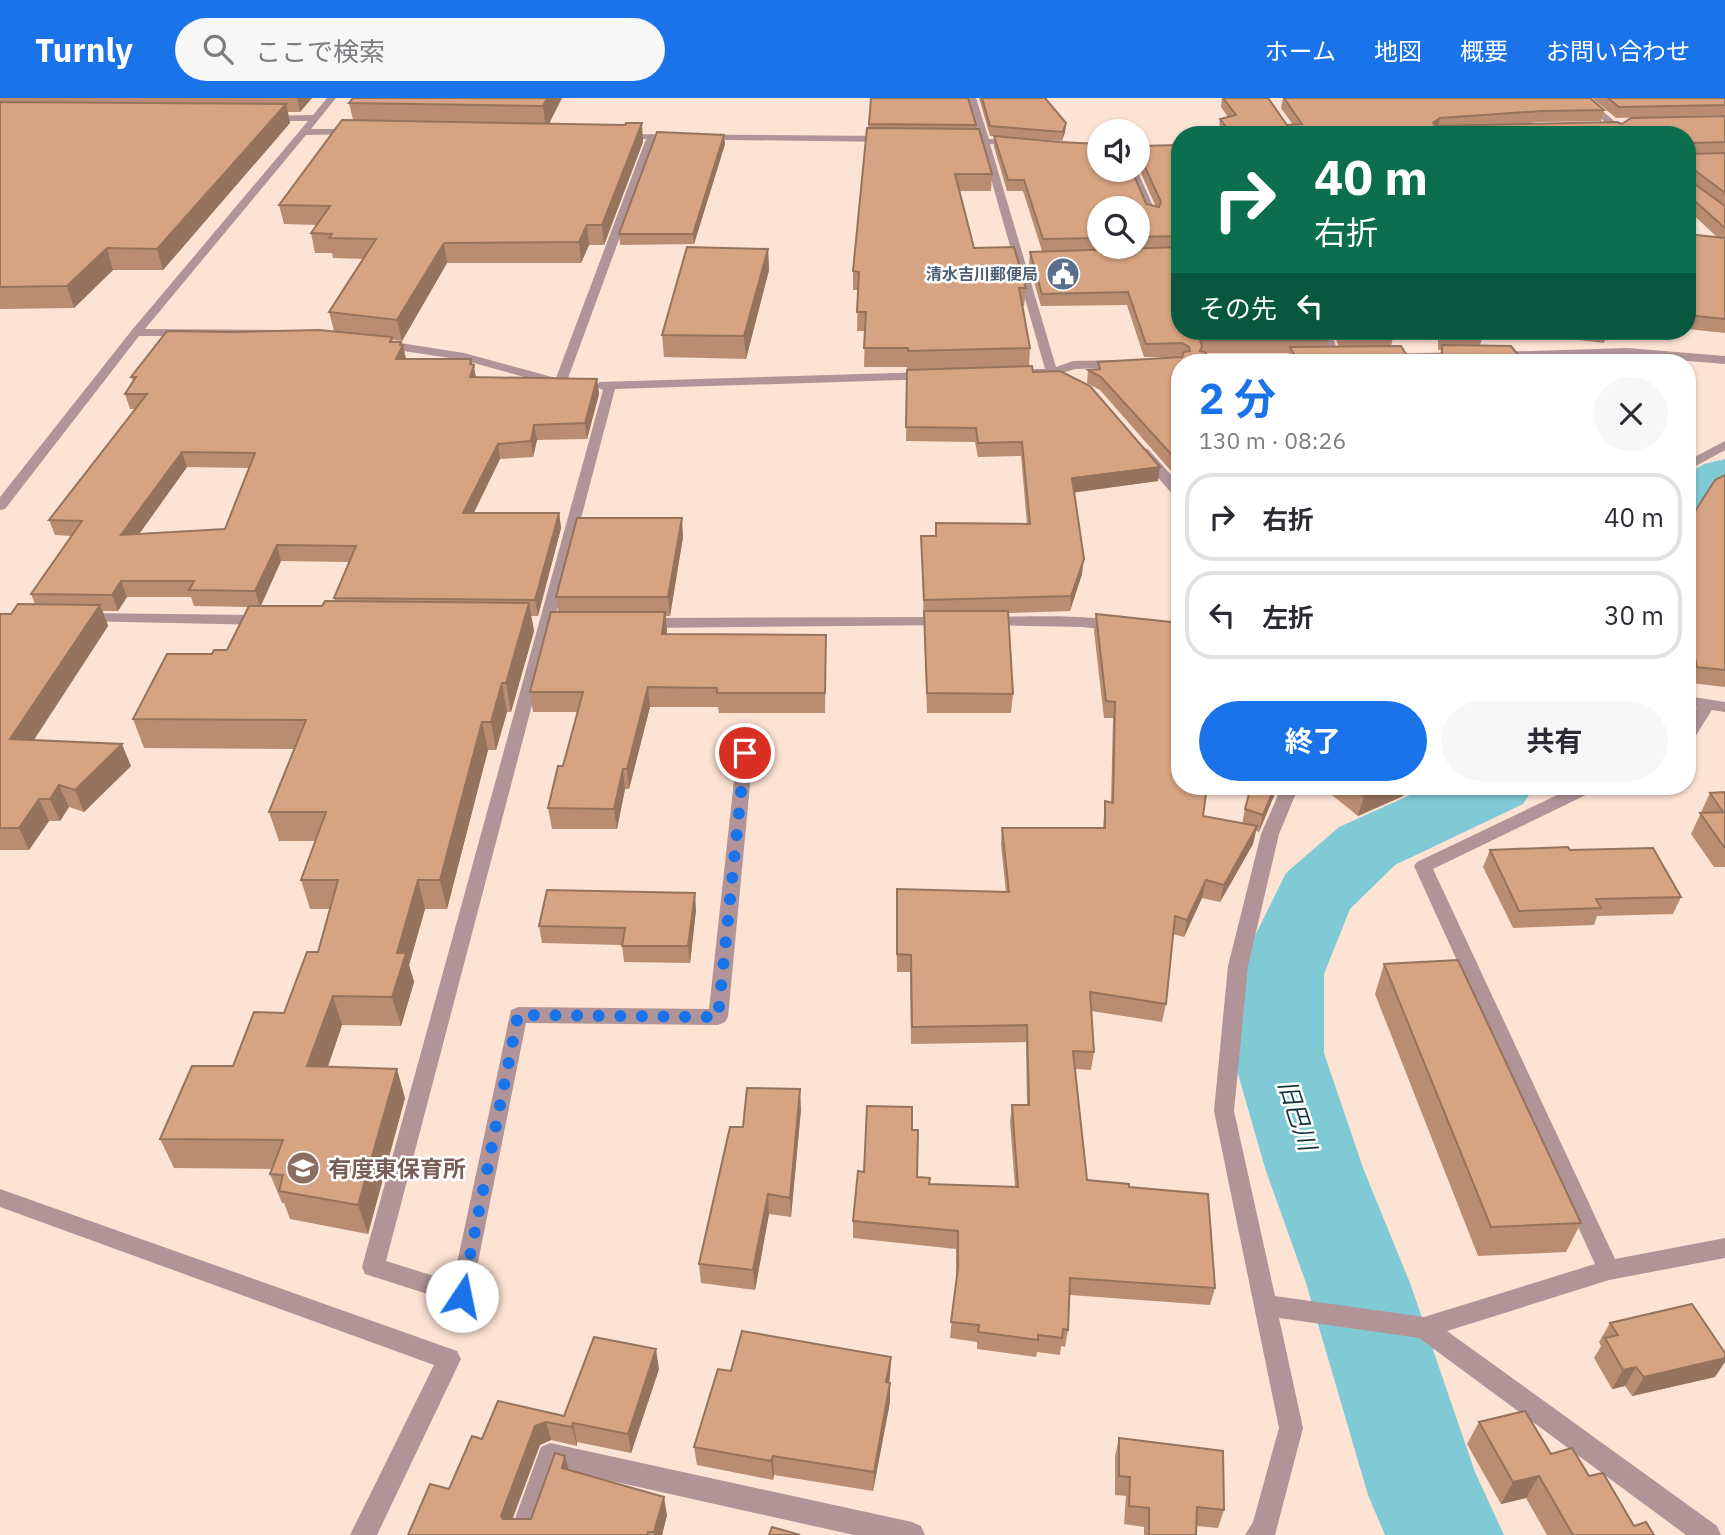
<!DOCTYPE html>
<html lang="ja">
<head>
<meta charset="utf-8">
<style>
  :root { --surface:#fff; --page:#f7f7f7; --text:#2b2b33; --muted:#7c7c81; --line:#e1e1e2; --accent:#1a73e8 }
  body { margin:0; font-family:"IBM Plex Sans","Noto Sans JP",sans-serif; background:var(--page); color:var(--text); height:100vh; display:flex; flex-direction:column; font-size:26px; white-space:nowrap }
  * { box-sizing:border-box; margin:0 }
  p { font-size:23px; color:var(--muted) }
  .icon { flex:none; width:38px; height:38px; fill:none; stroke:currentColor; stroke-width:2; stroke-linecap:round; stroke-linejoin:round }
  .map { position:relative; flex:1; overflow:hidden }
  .panel { position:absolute; left:1171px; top:256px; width:525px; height:441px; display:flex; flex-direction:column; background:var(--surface); border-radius:28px; box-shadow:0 2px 5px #0004 }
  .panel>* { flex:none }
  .hud { position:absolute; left:1171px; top:28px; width:525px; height:214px; border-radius:28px; box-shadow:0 2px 5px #0004; background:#0b6e4f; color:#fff; overflow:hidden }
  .buttons { position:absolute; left:1087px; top:21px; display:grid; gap:14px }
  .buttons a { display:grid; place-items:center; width:63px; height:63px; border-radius:50%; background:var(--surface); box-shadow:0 2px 5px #0004; font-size:35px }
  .pin { position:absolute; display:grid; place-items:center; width:60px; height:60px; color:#fff; margin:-30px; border:4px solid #fff; border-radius:50%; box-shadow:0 2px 7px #0007 }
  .me { position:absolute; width:77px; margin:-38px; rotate:11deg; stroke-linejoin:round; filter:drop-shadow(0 0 5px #0008) }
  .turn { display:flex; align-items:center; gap:24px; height:147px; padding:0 28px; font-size:32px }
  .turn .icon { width:91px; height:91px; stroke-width:2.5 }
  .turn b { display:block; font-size:49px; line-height:60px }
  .then { display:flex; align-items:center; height:66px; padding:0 28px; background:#0003; gap:14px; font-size:26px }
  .round { display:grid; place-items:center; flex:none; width:74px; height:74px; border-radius:37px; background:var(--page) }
  .headline { display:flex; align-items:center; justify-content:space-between; height:119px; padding:0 28px }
  h1 { font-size:42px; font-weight:700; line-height:52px; color:var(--accent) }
  .action { display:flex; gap:14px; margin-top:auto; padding:14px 28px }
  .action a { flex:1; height:80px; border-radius:42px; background:var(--accent); color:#fff; font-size:28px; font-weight:700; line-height:80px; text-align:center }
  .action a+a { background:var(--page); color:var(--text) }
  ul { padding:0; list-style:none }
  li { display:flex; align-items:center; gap:21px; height:88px; margin:0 14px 10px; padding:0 14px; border:4px solid var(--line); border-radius:28px }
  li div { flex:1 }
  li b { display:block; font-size:26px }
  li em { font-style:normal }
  header { display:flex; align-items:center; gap:42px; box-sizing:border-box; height:98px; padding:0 35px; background:var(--accent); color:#fff }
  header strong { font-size:33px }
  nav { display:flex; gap:38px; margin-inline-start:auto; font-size:24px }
  .search { width:490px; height:63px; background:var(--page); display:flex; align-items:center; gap:18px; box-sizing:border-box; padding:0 24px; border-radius:38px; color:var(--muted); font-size:26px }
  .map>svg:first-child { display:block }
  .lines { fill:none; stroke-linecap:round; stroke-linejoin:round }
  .river { fill:#80cad6; fill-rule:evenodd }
  .minor { fill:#b09497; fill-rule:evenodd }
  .wall { fill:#b98d71; fill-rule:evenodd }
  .shaded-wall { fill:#96735c }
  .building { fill:#d7a483; stroke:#96735c; stroke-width:2; fill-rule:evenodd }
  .route { stroke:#1a73e8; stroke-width:12; stroke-dasharray:0 21.6 }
  .labels { text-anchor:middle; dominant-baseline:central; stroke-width:5; stroke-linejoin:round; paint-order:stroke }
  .far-service-label { font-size:16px; font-weight:bold; fill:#4e5e75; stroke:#fff; text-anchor:end }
  .near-education-label { font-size:23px; font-weight:bold; fill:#785e54; stroke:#fff; text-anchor:start }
  .near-water-label { font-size:24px; font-style:italic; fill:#13383d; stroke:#fff }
</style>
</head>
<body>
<header>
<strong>Turnly</strong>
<div class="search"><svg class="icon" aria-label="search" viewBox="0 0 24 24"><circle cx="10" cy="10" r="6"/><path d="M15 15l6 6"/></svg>ここで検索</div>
<nav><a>ホーム</a><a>地図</a><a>概要</a><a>お問い合わせ</a></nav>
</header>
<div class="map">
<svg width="1725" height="1437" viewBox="0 0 1725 1437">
  <rect width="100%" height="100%" fill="#fce3d4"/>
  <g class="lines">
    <path class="river" d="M1725 361V405L1709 415 1687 421V376L1704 366Z
      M1430 688H1535L1523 706 1395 767 1350 811 1324 876V955L1363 1070 1410 1185 1475 1374 1504 1437H1385L1368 1397 1306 1185 1265 1070 1232 955 1236 876 1286 775 1339 729Z"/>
    <path class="minor" d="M327 0H336L311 31H354L359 34 357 36 306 37 145 231 283 232 289 236 287 238H139L5 411 0 412V399L132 232 308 23H266L263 22V18L313 17Z
      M968 0H976L989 41 1016 42 1021 45 1016 48 990 46 1056 269 1073 263 1120 262 1124 263V269L1075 271 1062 275 1068 280 1062 284 1028 275 1034 271H1045L981 46 955 42 960 39 979 40Z
      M1579 0H1588L1630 37H1619Z
      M617 36 890 38 895 41 890 44 656 41 567 283 571 286 569 289H560L463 262 377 249 375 246 381 242 464 255 556 280 646 41H620L615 38Z
      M1127 72H1137L1157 117 1156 119 1147 117Z
      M1318 233H1330L1341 261 1339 264H1331Z
      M1627 250 1725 258V266L1627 258 1497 262 1491 258 1497 254Z
      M1462 254 1466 255V261L1385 264 1379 260 1385 256Z
      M1311 258 1315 259V264H1200L1206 260Z
      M929 274 933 275V281L615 291 386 1163 453 1184 511 912 518 909 709 911 737 655 745 650 753 655 728 919 725 924 718 927 526 925 470 1204 462 1207 365 1176 362 1169 603 292 594 288 600 284Z
      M1725 343V352L1687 373V363Z
      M1143 350 1148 351 1180 387V400L1175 399 1138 357V351Z
      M81 515 263 517 271 522 263 527 76 523 73 520Z
      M946 519 954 524 951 527 645 530 637 525 645 520Z
      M988 519C1012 519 1110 514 1125 528L1117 533 1083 529 983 527 980 524Z
      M1687 598 1725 604V614L1712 612 1693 642 1687 643V625L1697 610 1687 608Z
      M1282 688H1299L1279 736 1248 868 1234 1013 1275 1198 1424 1219 1595 1166 1414 768 1417 764 1576 688H1599L1596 692 1433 771 1615 1161 1725 1140V1160L1609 1182 1447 1233 1717 1428 1721 1437H1686L1419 1240 1279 1220 1303 1330 1275 1437H1245L1253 1424 1279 1330 1214 1013 1228 868 1261 736Z
      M0 1091 457 1253 461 1261 377 1437H350L434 1267 0 1109Z
      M550 1345 912 1424 921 1428 925 1437H854L558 1371 535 1437H509L541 1349Z"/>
  </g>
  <path class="wall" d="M0 0H312L300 14H288L290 25 163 172H113L74 210 0 211Z
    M353 0H562L549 26 643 44 604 147H589L581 165H447L402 243 393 242V244H401L406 261 472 267 476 279 597 281 599 296 587 341 537 342 533 359 500 361 474 415H559L561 430 538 518H531L534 533 511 614H507L496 652H488L447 811H425L409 867 414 884 401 928 342 927 328 969 405 1000 368 1136 290 1121 284 1105H282L270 1076 272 1071 174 1070 160 1041 284 915 318 854 330 811H310L301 782 315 743H279L269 714 294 651 144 650 133 621 212 556 227 552 248 509 194 508 191 499H127L118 513H103L108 528 34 642 131 668 84 714 69 709 60 723H49L29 752H0V516H11L35 506 31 496 71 438 55 437 49 422 135 311H130L125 296 133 284 131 279 233 234 334 233 329 214 363 161 333 160 332 155H315L311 135 317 127 284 126 279 107 353 22 349 5ZM187 369 249 370 225 431 139 436ZM281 463 349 464 334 500 335 503 322 508H261Z
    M871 0 976 27V31L992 76 991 93H959L974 150 1026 190 1024 208H1023L1030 250 1029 268 1033 274 1158 383 1074 394 1082 476 1070 513 1008 515 1013 596 1011 615H927L921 438H936V425L1027 426 1021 358 978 359 975 344 906 343 907 269H864L865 233H857L858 192H853V173Z
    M979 0H1045L1066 25 1065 34 1062 43 1004 39 1146 106 1156 109 1139 71H1138V48L1180 47V233L1327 242 1325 249H1339L1333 233H1389L1393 240 1391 248 1411 264H1288L1289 255H1205L1180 264V380L1178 381 1100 292 1087 285 1088 272H1098V264L1181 259H1144L1127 207 1041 208 1029 167 1030 154 1092 152 1042 153 1023 93H1007L994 49V38H990ZM1099 110H1138V149H1099Z
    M1222 0H1268L1287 27H1293L1281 10 1283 0H1590L1604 12 1601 23 1539 24 1508 27 1622 26 1725 18V235L1687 231V136L1717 139 1687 111V37H1222L1219 32 1220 21 1228 19 1221 9Z
    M1592 0H1725V17L1616 20Z
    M725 46 694 146 620 147 619 136Z
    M768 151 769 172 746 261 664 259 662 237Z
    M1438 233H1483V238L1480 247 1524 264H1438L1441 252H1438Z
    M1561 233H1608L1604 245 1562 240Z
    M1725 377V589L1691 585 1687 569V426Z
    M683 439 670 518H666L667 536 826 537 825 615H719L718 609H650L629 691H625L617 731H552L548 710 563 668 578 614H533L530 594 558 514 556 499Z
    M1096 516 1203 718 1242 726 1245 711 1278 688 1259 734 1256 733 1253 746 1220 804 1202 800 1184 839 1173 836 1166 906 1162 924 1091 913 1094 954 1091 972 1075 971 1087 1082 1129 1089 1215 1190 1210 1207 1070 1197 1068 1232 1065 1249 1061 1248 1060 1257 1037 1254 1036 1259 977 1251V1244L950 1240 956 1181V1151L853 1140V1123L864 1074 912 1032 917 1079 930 1086 1015 1089 1010 1024 1012 1007H1027L1026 944 911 946 910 874H897L896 809 1006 794 1001 747 1002 730H1103L1105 703 1111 704 1113 620H1104L1094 533Z
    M1323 688H1406L1403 698 1358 718 1322 689Z
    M1725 694V769H1714L1691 736 1710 695Z
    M1490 752H1570L1681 799 1673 816 1597 818 1594 827 1513 830 1483 769Z
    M696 812 690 865 624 864 622 847 542 845 539 828Z
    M1384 866 1581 1125 1566 1154 1478 1158 1375 896Z
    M801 1011 791 1119 769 1116 755 1192 701 1185 699 1166 743 1029Z
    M1610 1225 1715 1279 1632 1298 1625 1288 1612 1291 1594 1260 1601 1248 1599 1244Z
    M891 1259 889 1285H890V1304L873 1393 774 1377 773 1382 697 1367 694 1349 731 1273Z
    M659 1271 631 1355 577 1344V1348L551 1342 540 1347 512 1421H531L565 1358 569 1372 667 1417 662 1437H408L449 1391 482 1341 564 1318Z
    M1479 1324 1551 1356 1589 1378 1634 1428 1654 1437H1547L1526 1400 1501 1406 1467 1346Z
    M1119 1340 1224 1412 1218 1430 1196 1428V1437H1144V1429L1124 1426 1126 1398 1115 1397V1358Z"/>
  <path class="shaded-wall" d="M297 0H312L300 14Z
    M547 0H562L546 31 543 8Z
    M286 6 290 25 163 172 157 151Z
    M1440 20 1438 31 1433 25Z
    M642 25 643 44 604 147 602 127Z
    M1066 25 1065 34 1062 43 1063 34Z
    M724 37 725 46 694 146 693 136Z
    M587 127 589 147 581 165 579 144Z
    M444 145 447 165 402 243 397 222Z
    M107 150 113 172 74 210 67 188Z
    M768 151 769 172 746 261 744 238Z
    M401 244 402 249 403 247 406 261H396Z
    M471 261 473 269 474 267 476 281 470 279V266Z
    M597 281 599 296 587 341 585 325Z
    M534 327 537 342 533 359 531 343Z
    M498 346 500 361 466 430 463 415Z
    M182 354 187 369 127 453 121 437Z
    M1160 369 1158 383 1071 395 1072 380Z
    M559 415 561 430 538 518 535 502Z
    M682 420 683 439 670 518 668 499Z
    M277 447 281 463 260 509 255 493Z
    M1084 461 1082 476 1070 513 1071 498Z
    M121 483 127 499 118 513 112 497Z
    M529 505 534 533 511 614 506 585Z
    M100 507 108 528 20 663 10 641Z
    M665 514 667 533 663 555 662 536Z
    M502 585 507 614 496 652 491 624Z
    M648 589 650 609 629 691 627 671Z
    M482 624 488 652 447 811 440 782Z
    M122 646 131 668 84 714 75 692Z
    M623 671 625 691 617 731 614 711Z
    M59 687 69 709 60 723 50 701Z
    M1275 688H1278L1259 734 1263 717Z
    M1387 688H1406L1403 698 1358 718 1364 698Z
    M39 701 49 723 29 752 19 730Z
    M1257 728 1253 746 1220 804 1224 787Z
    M418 782 425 811 409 867 414 884 401 928 392 899 397 855Z
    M1206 782 1202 800 1184 839 1187 822Z
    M695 795 696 812 690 865 688 848Z
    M333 898 342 927 318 997 307 968Z
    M397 971 405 1000 368 1136 358 1107Z
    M800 991 801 1011 791 1119 790 1100Z
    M768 1096 769 1116 755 1192 753 1172Z
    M656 1251 659 1271 631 1355 628 1336Z
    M891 1259 890 1279 886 1304V1284Z
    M1725 1260V1264L1715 1279 1632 1298 1644 1279Z
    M1636 1269 1625 1288 1612 1291 1623 1272Z
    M890 1285V1304L873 1393 874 1374Z
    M546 1324 551 1342 540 1347 507 1436 501 1418 535 1328Z
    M573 1325 577 1344V1348L572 1329Z
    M565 1358 570 1376 562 1370Z
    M773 1358 774 1377 773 1382 771 1363Z
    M1539 1378 1526 1400 1501 1406 1513 1384Z
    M664 1399 667 1417 662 1437H654V1434Z"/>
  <path class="building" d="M353 0H547L543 8 349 5Z
    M871 0H968L976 27 869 26Z
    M982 0H1045L1066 25 1063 34 990 28Z
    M1223 0H1268L1287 27 1302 26 1284 0H1590L1604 12 1542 13 1440 20 1433 25 1436 28 1617 24 1622 26 1631 20 1725 18V44L1691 45 1688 48 1691 56 1725 55V95L1692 70 1689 71V82L1725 108V130L1687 96V37H1232L1220 21 1236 17Z
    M1608 0H1725V7L1619 9Z
    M0 4 286 6 157 151 107 150 67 188 0 189Z
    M342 22 625 27 626 25H642L602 127H587L579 144 444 145 397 222 329 214 376 141 329 140 332 136 311 135 330 108 279 107Z
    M867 30 979 31 992 76H955L974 150 1014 149 1026 190H1019L1030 250 908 253V250H864L866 214H857L859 174 853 173Z
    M657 34 724 37 693 136H619Z
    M994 38 1059 44 1099 46V72H1132L1146 106 1159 109 1161 104 1141 60 1138 59V48L1180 47V138L1138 139V110H1099V140L1043 141 1024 82H1008Z
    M1687 136 1725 140V221L1687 217Z
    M687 149 768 151 744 238 662 237Z
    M1180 149V233H1323L1327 242H1200L1202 248 1200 253 1205 254 1210 264H1180V366L1101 279 1088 272 1100 271 1098 264 1182 259 1184 254 1190 253 1189 249 1182 245 1146 246 1128 194 1042 196 1030 154Z
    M319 232 392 239 390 244H401L400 247H403L396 261H471L470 266 474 267 470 279 597 281 585 325 534 327 531 343 498 346 463 415H559L535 502 334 500 356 448 277 447 255 493 189 492 194 483H121L112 497 31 496 82 423 49 422 147 296H125L136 279H131L167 233 233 234ZM182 354 255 355 225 431 121 437Z
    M1341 233H1389L1393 240 1344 241Z
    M1441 233H1483V238L1441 239Z
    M1442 247 1511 248 1524 264H1442Z
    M1401 248 1411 264H1298L1290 249Z
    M1032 268 1033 274 1060 273 1090 288 1160 369 1072 380 1084 461 1071 498 924 502 921 438H936V425L1030 426 1022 344 978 345 976 330 906 329 907 272Z
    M1725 377V572L1697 569 1692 546 1687 545V426L1715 382Z
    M577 420H682L668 499H556Z
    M325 503 529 505 506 585H502L491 624H482L440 782H418L397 855H406L392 899 333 898 307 968 397 971 358 1107 279 1093 283 1077 270 1076 283 1042 160 1041 192 968H233L254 914 284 915 307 854H318L338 782H301L326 714H269L306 622 133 621 167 556H212L214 552H227L249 508H322Z
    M18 506 100 507 10 641 122 646 75 692 59 687 50 701H39L19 730H0V516H11Z
    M924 513H1008L1013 596 927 595Z
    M551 514H665L662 536 826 537 825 595H717V590L648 589 627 671H623L614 711 548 710 558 668H563L583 594H530Z
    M1096 516 1180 525V688H1207L1203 718 1257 728 1224 787 1206 782 1187 822 1175 818 1166 906 1090 894 1094 954 1073 953 1087 1082 1129 1086V1089L1208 1096 1215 1190 1070 1180 1068 1232 1063 1231 1062 1240 1038 1237V1242L978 1234 979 1227 951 1224 958 1170V1133L853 1123 858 1073 864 1074 867 1008 912 1009V1032H918L917 1079 930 1080 929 1086 1018 1089 1012 1007H1029L1027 927 912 929 911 857 897 856V791L1009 794 1002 730H1105V703L1113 705 1115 604 1106 603Z
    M1251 688H1275L1263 717 1245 711Z
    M1351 688H1387L1364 698Z
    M1725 694V749H1724L1700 715 1723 714 1710 695Z
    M1568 749 1570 752 1653 750 1681 799 1596 801 1601 810 1519 813 1490 752Z
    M547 792 695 795 688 848H622L625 830 539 828Z
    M1458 862 1581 1125 1491 1129 1384 866Z
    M747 990 800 991 790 1100 768 1096 753 1172 699 1166 730 1029H743Z
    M1692 1206 1725 1255V1260L1644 1279 1636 1269 1623 1272 1605 1240 1618 1237 1610 1225Z
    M742 1233 891 1259 886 1284 890 1285 874 1374 773 1358 771 1363 694 1349 718 1271 731 1273Z
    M594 1239 656 1251 628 1336 573 1325 572 1329 546 1324 535 1328 501 1418 503 1421H531L555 1355 565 1358 562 1370 664 1399 654 1434H648L647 1437H408L430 1386 449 1391 472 1338 482 1341 498 1303 564 1318Z
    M1525 1313 1551 1356 1572 1350 1589 1378 1603 1375 1634 1428 1646 1424 1654 1437H1573L1539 1378 1513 1384 1479 1324Z
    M1119 1340 1223 1353 1224 1412 1197 1409 1196 1437H1149V1410L1129 1408 1130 1379 1119 1378Z
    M772 1429 800 1437H769Z"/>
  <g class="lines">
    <path class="route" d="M462 1198 518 917 718 919 745 655"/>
  </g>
  <defs>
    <symbol id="civic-disc" viewBox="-11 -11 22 22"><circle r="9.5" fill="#5c6f8a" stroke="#fff"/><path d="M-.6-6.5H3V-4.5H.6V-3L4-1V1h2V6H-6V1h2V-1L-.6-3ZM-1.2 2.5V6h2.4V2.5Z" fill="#fff"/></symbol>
    <symbol id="school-disc" viewBox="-11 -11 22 22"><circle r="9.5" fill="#8d6e63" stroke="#fff"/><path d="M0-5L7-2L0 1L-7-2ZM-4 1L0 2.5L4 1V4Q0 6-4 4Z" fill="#fff"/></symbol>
  </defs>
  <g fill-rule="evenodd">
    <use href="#civic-disc" x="1044" y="157" width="38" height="38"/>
    <use href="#school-disc" x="284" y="1051" width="38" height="38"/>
  </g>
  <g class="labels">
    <g class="far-service-label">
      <text x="1038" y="176">清水吉川郵便局</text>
    </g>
    <g class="near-education-label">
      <text x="328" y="1070">有度東保育所</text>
    </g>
    <g class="near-water-label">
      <text transform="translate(1298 1017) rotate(72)">旧巴川</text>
    </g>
  </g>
</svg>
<div class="buttons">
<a><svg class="icon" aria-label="sound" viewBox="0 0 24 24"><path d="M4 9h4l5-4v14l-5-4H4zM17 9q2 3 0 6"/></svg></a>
<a><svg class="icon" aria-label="search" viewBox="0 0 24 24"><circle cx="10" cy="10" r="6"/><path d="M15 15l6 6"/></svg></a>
</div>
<div class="pin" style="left:745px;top:655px;background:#d93025"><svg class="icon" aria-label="arrive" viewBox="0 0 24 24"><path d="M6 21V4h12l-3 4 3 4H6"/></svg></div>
<svg class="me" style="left:462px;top:1198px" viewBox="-20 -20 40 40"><circle r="19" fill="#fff"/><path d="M0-13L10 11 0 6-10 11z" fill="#1a73e8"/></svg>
<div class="hud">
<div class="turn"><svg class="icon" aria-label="right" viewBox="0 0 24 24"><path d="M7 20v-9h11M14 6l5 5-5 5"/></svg><div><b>40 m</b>右折</div></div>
<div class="then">その先<svg class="icon" aria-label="left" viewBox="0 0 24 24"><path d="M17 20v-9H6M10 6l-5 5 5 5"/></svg></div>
</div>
<section class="panel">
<div class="headline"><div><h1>2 分</h1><p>130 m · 08:26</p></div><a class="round"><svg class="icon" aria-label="close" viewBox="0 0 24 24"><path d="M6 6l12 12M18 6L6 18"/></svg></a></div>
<ul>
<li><svg class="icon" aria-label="right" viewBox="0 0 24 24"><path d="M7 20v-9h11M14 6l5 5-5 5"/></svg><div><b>右折</b></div><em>40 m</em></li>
<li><svg class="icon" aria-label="left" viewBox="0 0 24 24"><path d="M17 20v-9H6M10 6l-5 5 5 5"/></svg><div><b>左折</b></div><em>30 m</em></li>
</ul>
<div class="action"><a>終了</a><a>共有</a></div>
</section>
</div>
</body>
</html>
